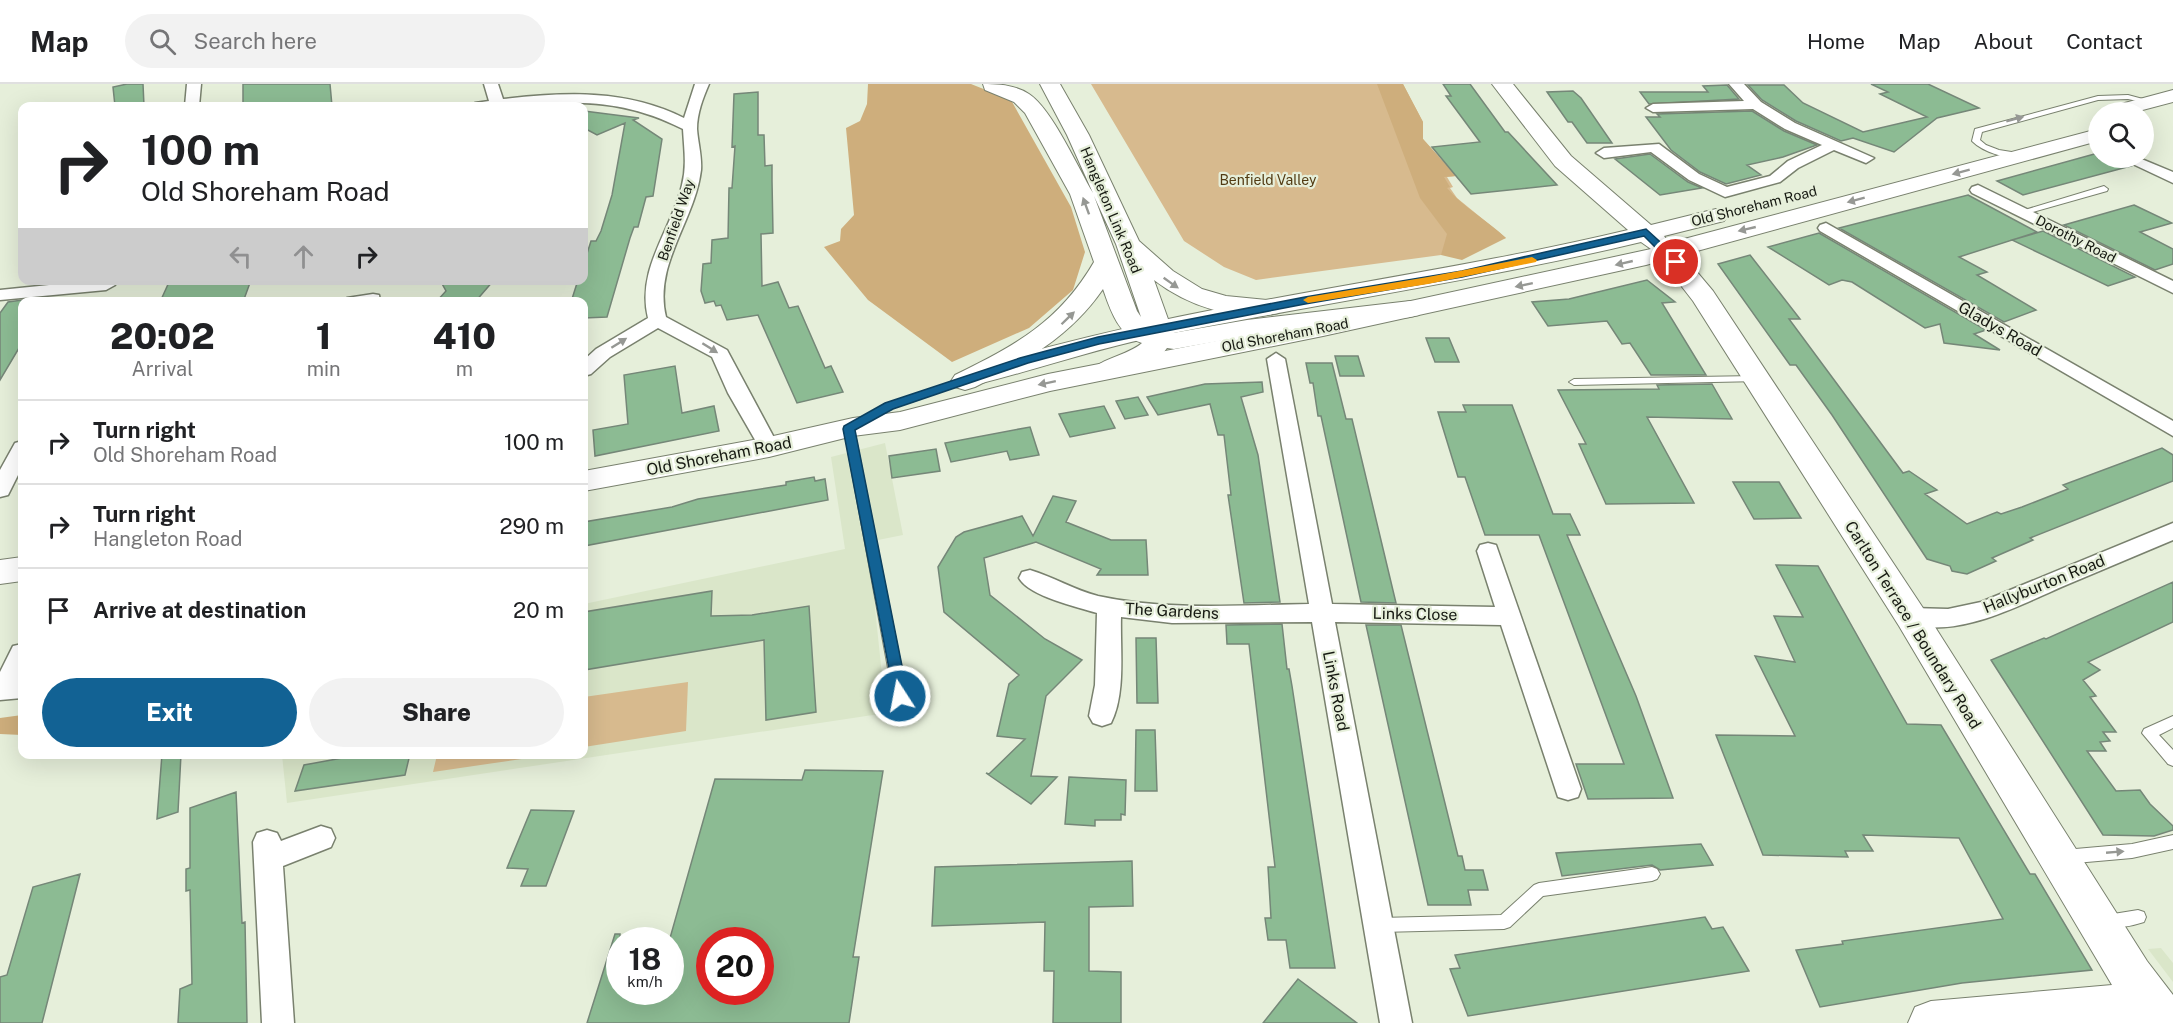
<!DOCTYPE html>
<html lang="en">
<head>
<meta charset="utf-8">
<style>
  :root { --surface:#fff; --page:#f2f2f2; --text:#202124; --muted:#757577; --line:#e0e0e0; --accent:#126294 }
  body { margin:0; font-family:"Public Sans",sans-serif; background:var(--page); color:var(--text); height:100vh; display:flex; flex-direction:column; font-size:22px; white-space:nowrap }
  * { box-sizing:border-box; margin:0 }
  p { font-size:20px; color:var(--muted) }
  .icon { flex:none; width:33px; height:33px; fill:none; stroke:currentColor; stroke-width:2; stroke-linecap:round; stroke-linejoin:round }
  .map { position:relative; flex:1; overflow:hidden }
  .sheet { position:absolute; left:18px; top:213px; width:570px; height:462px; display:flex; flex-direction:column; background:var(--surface); border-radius:12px; box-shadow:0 6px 24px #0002 }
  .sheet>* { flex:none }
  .guide { position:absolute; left:18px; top:18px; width:570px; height:183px; border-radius:12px; box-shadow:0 6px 24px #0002; background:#fff; color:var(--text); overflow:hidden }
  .controls { position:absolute; left:2088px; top:18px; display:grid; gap:12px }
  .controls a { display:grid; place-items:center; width:66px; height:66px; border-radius:50%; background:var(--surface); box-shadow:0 6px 24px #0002; font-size:30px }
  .speed { position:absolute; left:606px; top:843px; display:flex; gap:12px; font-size:30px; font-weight:700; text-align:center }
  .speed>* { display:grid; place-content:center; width:78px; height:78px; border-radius:50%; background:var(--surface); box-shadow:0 6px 24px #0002; line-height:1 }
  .speed small { font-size:15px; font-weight:400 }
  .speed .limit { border:9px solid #d22; background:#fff; color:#111 }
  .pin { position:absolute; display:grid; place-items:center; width:51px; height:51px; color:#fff; margin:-26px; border:3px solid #fff; border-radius:50%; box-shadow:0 2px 6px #0007 }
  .me { position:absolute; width:66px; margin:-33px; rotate:349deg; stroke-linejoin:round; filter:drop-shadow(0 0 4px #0008) }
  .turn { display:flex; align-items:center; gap:21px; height:126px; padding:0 24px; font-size:27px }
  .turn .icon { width:78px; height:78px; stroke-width:2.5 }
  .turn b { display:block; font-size:42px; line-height:51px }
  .lanes { display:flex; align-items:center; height:57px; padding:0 24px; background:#0003; justify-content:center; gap:30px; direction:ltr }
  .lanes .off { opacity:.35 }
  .eta { display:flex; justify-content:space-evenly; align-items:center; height:102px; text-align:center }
  .eta b { font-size:36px; font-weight:800; line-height:42px }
  .cta { display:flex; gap:12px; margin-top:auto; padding:12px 24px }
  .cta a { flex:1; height:69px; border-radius:36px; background:var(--accent); color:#fff; font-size:24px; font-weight:800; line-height:69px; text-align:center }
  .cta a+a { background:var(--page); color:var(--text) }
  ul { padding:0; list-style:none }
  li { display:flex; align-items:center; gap:18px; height:84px; padding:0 24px; border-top:2px solid var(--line) }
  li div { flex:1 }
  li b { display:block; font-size:22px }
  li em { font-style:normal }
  header { display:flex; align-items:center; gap:36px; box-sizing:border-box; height:84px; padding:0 30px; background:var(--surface); border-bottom:2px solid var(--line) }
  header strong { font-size:28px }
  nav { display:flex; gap:33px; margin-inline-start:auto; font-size:21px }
  .search { width:420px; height:54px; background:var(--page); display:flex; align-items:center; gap:15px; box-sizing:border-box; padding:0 21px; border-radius:33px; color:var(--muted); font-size:22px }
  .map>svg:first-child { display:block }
  .built { fill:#dae6c9 }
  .green { fill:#d7ba8e }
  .forest { fill:#ceae7c }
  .building { fill:#8cbb93; stroke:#758778; stroke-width:1.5; fill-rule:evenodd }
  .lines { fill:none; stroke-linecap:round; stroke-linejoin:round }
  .service-casing { stroke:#79816e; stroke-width:2 }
  .minor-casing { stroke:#79816e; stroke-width:3 }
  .secondary-casing { stroke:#79816e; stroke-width:2 }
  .primary-casing { stroke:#79816e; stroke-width:2 }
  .trunk-casing { stroke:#79816e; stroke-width:2 }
  .service { fill:#fff; fill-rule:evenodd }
  .minor { fill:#fff; fill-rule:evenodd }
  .secondary { fill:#fff; fill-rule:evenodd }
  .primary { fill:#fff; fill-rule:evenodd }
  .trunk { fill:#fff; fill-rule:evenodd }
  .oneway { fill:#969894 }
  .route { fill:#126294; stroke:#0c4060; stroke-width:1.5 }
  .slow { fill:#f59e0b }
  .labels { text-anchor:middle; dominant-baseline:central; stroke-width:4.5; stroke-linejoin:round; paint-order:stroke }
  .far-park-label { font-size:14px; fill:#523b13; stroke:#e6efda }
  .far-street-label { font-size:14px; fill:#161912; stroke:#e6efda }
  .street-label { font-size:16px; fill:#161912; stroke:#e6efda }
</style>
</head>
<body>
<header>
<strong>Map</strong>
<div class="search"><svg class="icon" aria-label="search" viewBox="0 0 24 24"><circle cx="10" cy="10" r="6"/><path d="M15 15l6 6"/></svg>Search here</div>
<nav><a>Home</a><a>Map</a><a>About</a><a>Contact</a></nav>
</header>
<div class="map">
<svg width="2173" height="939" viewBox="0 0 2173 939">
  <rect width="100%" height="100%" fill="#e6efda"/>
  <path class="built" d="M885 359 903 451 868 458 886 629 287 719 282 671 584 670V520L845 465 831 373Z
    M2161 864 2173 879V898L2148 865Z"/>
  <path class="green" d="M1091 0H1403L1423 38V55L1456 92 1447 93 1453 103 1450 104 1457 114 1506 154 1441 171 1256 196 1224 183 1184 157Z
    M688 598 686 647 584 663V613Z
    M437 671V670L535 671V673L433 688Z"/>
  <path class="forest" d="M868 0H971L1011 16 1071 123 1085 168 1073 206 1029 244 952 278 868 216 824 163 840 157 841 145 854 131 846 44 860 37 867 20Z
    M1377 0H1403L1423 38V55L1456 92 1444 93 1450 103 1447 104C1463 123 1488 137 1506 154L1462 176 1441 171 1447 150 1420 114Z
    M22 631V651L0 650V634Z"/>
  <path class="building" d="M127 0H143L144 22H115L113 3Z
    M243 0H330L332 22H243Z
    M1443 0H1470L1505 48H1508L1557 101 1471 110 1432 63 1480 58 1446 12H1451Z
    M1871 0H1928L1979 24 1937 34 1894 68 1853 54 1841 57 1796 37 1762 16 1748 1H1784L1803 19 1863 48 1927 33 1880 10 1888 8Z
    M1727 1 1739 15 1649 20 1640 8H1708L1703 2Z
    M1573 7 1581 14 1612 59H1587L1572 38H1568L1547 8Z
    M758 8V51H764L765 82 772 81V97L773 149 761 150 762 202 778 198 789 224 798 222 825 284 831 282 843 308 797 319 758 231 727 236 721 221 716 222 714 217 705 219 701 207 703 180 711 179 712 156 728 154 729 104H732L735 62 732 63 734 10Z
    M584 27 639 34 633 36 662 55 653 112 646 113 638 143H634L630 154 607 233 584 234V218H571L578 196H584V179L591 157H596L601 147 612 111 625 39 597 51 584 44Z
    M1752 27 1784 47 1817 61 1783 73 1747 81 1761 91 1726 100 1700 88 1671 66 1646 33H1660L1657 30Z
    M2098 69V74H2118L2131 82 2023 111 1997 97Z
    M1650 70 1688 98 1702 104 1660 111 1615 75Z
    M1968 111 2037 148 1959 173 1987 188 1977 191 2036 226 2004 238 1839 144Z
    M2134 121 2172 139 2140 148 2173 165V180L2155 186 2064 141Z
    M2043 147 2135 193 2108 202 2012 156Z
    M1819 149 1986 246 1974 250 2000 266 1944 259 1940 240 1925 244 1852 198 1842 196 1829 201 1768 163Z
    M1750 171 1800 235H1789L1903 389 1909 387 1937 406 1925 410 1967 440 1997 428 2001 430 2022 423 2068 405 2063 401 2162 364 2173 371V397L2030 454 2033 456 1992 474 1996 477 1967 490 1952 487 1950 482 1927 475 1832 331 1796 281H1790L1718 180Z
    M170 196H251L243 218H160Z
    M440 196H494L475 218H436L446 207Z
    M1647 196 1675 218 1662 219 1706 291H1651L1630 259 1622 260 1607 237 1548 242 1532 218 1569 215Z
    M22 216V259L0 296V229L8 218Z
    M1426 254H1449L1459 278H1435Z
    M1335 272H1358L1364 292H1340Z
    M1306 279H1332L1346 335H1352L1396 519 1361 518 1321 332H1318L1313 299H1310Z
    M675 282 682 329 714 322 719 347 595 372 593 346 628 340 624 291Z
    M1262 298 1263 308 1241 313 1258 371 1280 518 1244 519 1228 411H1231L1224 351H1218L1210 320 1158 331 1147 313 1205 300Z
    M1712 300 1732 335 1647 333 1694 419 1606 420 1579 360H1586L1558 306 1659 305 1657 301Z
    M1138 313 1148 331 1125 335 1116 317Z
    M1463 321H1512L1553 430H1570L1580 451H1567L1636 612 1673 714 1588 715 1576 680H1624L1539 451H1485L1465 393H1458L1438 328H1466Z
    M1104 322 1115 344 1070 353 1059 330Z
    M1030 343 1039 371 1010 376 1007 367 951 378 945 359Z
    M936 365 940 387 892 394 889 372Z
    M814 393 815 397 825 395 828 416 584 462V438L672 423 698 415 786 401V398Z
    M1733 398H1779L1801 434 1754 435Z
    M1053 412 1076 417 1066 438 1111 456H1146L1148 491H1097L1101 485 1036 458 984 474 990 511 1045 555 1082 576 1046 612 1031 692 1057 693 1031 720 986 689 989 690 1025 655 997 652 1009 600 1019 591 944 528 938 483 956 453 964 448 1022 432 1033 452Z
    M1776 481 1818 482 1907 640 1941 641 2030 790H2035L2092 886 1962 899 1820 923 1796 866 1843 860 1842 857 2003 835 1959 754 1863 751 1873 767H1845L1848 773 1763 771 1716 651 1795 652 1755 572 1795 578 1774 532 1803 533Z
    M2173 498V538L2088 578 2100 586 2083 596 2096 612 2090 613 2116 648H2103L2110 657 2100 658 2106 667H2087L2116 707 2140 706 2150 720 2173 742V746L2154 752 2103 751 1991 576 2044 554 2046 555Z
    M712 507 711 532 752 531 809 522 816 628 766 636 764 556 584 586V528Z
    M1282 540 1287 585H1289L1292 602 1335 884H1290L1286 856H1268L1265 834H1271L1268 783H1275L1249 560H1227L1226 541Z
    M1366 541H1401L1458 772H1462L1465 786H1483L1488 806H1468L1471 821H1428Z
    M1136 554H1156L1158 619H1137Z
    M1136 646H1155L1157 707H1135Z
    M162 670H181L178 728 157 735Z
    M364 670H410L405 691 295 707 304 681Z
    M805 686 883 687 853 873H859L849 939H587L615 850H620V908H670V854L715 695 802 696ZM710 856H760V908H710Z
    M1069 693 1126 696 1125 731 1121 730V736H1095V742L1065 740Z
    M236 708 242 839 245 838 247 939H178L180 905 192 900 190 806 186 807V785L190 784V724Z
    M531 726 574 727 546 802H521L528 785 507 784Z
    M1701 760 1713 781 1660 786 1652 781 1562 792 1556 769Z
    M1132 777 1133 822 1089 823V887L1121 888V939H1053L1054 887H1044L1045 838 932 842 935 783Z
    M80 790 42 939H0V893L7 891 33 803Z
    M1705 833 1712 845 1723 843 1749 887 1468 932 1450 885 1460 884 1455 871Z
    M1298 895 1357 939H1263Z"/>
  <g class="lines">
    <defs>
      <path id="service" d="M2128 11 2154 18 2150 20 2128 15 2098 16 1982 48 1980 56 1986 61 1999 66 2024 70V74C2007 75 1984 69 1972 57L1975 45 2098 12Z
        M2104 102 2108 105 2107 107 2022 131 2018 128Z
        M1756 292 1761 295 1760 297 1574 301 1569 298 1574 295Z
        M849 342 854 345 907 611 905 615 900 616 895 615 893 611 844 345Z
        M2173 632V644L2159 651 2173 666V682L2168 680 2142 649 2144 645Z
        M2173 751V765L2132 774 2064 780 2059 778 2056 773 2059 768 2064 766 2132 760Z
        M1652 783 1657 785 1660 790 1657 795 1652 797 1543 812 1510 843 1504 845 1380 848 1374 846 1372 841 1374 836 1380 834 1501 831 1534 801 1539 799Z
        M2138 826 2144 828 2146 833 2144 838C2132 842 2113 846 2101 842L2099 837 2101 832Z"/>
      <path id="minor" d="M187 0H201L199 22H185Z
        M484 0H498L503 15C565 8 626 5 684 34L695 0H709C703 14 697 29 697 45 698 59 702 72 701 86 695 137 653 180 666 233L727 266 779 363 776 368H762L728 309 712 273 658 244 610 273 591 290 584 292V276L596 265 648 234C636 185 671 147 682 101 687 82 684 64 683 45 606 6 554 22 473 22L475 19 489 17Z
        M1729 0H1744L1761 18 1795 39 1874 74 1866 79 1834 66 1798 84 1780 98 1725 113 1689 96 1651 68 1604 74 1596 69 1604 64 1659 60 1699 90 1727 103 1770 92 1788 77 1822 61 1785 45 1753 25 1653 28 1646 24 1653 20 1744 17Z
        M2120 74H2139L2173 88V99Z
        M1978 101 2173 197V209L1972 109 1970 106 1972 103Z
        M1826 139 2173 337V352L1820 147 1818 144 1820 141Z
        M98 196 112 197 115 201 106 206 0 216V206Z
        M373 210 379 211 380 218H344L347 214Z
        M1276 269 1285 275 1332 520 1495 523 1477 467 1480 461 1488 459 1496 461 1581 705 1578 713 1568 716 1558 713 1501 541 1335 538 1412 939H1380L1312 538 1172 539 1121 533C1120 565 1126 610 1111 639L1102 642 1093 639 1089 632 1095 601 1097 529C1077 523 1029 512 1019 494L1022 488 1030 486C1054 493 1074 506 1098 512 1167 527 1239 521 1309 520L1267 275Z
        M22 357V383L8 411 0 413V386L15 359Z
        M2173 439V456C2137 471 2102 486 2066 501 2017 522 1958 556 1903 539L1899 533 1903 527 1911 524 1948 525 1981 518Z
        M22 560V614L0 616V588L13 562Z
        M321 742 331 745 335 754 331 763 283 782 294 939H262L253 758 257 749 267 746 277 749 281 757Z"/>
      <path id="secondary" d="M1667 161 1676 163 1713 207 1923 524 2147 877 2173 911V939H1908L1915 923 1931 917 2112 901 1899 542 1693 217 1655 168 1658 163Z"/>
      <path id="primary" d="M1492 0H1513L1571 72 1651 141 1716 125 1724 127 1728 132 1724 137 1664 152 1669 159 2098 45V57L1646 181 1323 252 1050 307 900 346 853 352 769 373 584 407V387L769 353 853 334 900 328 1048 290 1323 236 1651 165 1641 158C1478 197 1313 220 1149 254 1092 266 1038 285 982 299L972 297 968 291 972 285C1186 218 1411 198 1628 146L1555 82Z
        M2173 6V18L2135 28H2103L2106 24Z
        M22 473V497L0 500V476Z"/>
      <path id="trunk" d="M983 0C999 0 1015 1 1029 10 1052 25 1078 84 1093 109L1067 51 1040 0H1060L1089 51 1139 157 1173 187 1202 205 1226 212 1278 217 1282 223 1278 229C1237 239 1186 221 1154 196L1173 249 1247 236 1410 217 1419 219 1423 225 1419 231 1410 233 1247 252 1174 265 1167 264C1154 283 1117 298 1095 293L1091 287C1100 275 1128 271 1142 259 1119 253 1110 225 1103 205 1070 253 1026 277 975 303L965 306 955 303 951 297 955 291C1016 261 1059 238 1094 178L1070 110 1025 29 1014 18 985 6ZM1094 112 1116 160 1141 233 1137 227Z"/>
    </defs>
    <use href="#service" class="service-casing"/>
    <use href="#minor" class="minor-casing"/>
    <use href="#secondary" class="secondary-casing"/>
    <use href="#primary" class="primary-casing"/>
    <use href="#trunk" class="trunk-casing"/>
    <use href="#service" class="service"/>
    <use href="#minor" class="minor"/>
    <use href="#secondary" class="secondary"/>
    <use href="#primary" class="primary"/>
    <use href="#trunk" class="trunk"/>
  </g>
  <defs><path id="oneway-solid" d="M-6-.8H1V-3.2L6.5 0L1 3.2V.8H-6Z" transform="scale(1.5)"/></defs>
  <g class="oneway">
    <use href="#oneway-solid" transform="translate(2015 35) rotate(-15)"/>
    <use href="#oneway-solid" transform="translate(1961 88) rotate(165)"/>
    <use href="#oneway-solid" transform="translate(1856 116) rotate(165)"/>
    <use href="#oneway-solid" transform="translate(1086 122) rotate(-110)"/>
    <use href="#oneway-solid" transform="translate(1747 145) rotate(167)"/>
    <use href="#oneway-solid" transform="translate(1624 179) rotate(167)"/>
    <use href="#oneway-solid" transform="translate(1171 199) rotate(35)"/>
    <use href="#oneway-solid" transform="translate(1524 201) rotate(168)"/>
    <use href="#oneway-solid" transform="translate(1068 234) rotate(-44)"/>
    <use href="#oneway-solid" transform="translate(619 259) rotate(-32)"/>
    <use href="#oneway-solid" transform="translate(710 264) rotate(32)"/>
    <use href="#oneway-solid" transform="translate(1047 299) rotate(168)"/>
    <use href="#oneway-solid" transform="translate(2115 768) rotate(-5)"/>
  </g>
  <path class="route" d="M1646 145 1680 176V180H1672L1644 152 1462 193 1305 220 1099 260 1028 279 893 325 855 346 908 612 906 616H895L843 345 844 342 885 319 1020 274 1098 253 1305 213 1462 187Z"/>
  <path class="slow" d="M1532 173 1537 176 1536 178 1428 200 1308 219 1303 216 1308 213 1428 193Z"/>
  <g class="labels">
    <g class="far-park-label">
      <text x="1268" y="96">Benfield Valley</text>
    </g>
    <g class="far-street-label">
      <text transform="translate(1754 122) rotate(-14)">Old Shoreham Road</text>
      <text transform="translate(1111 126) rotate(67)">Hangleton Link Road</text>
      <text transform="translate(676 136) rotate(-71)">Benfield Way</text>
      <text transform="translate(2076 155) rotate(27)">Dorothy Road</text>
      <text transform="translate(1285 251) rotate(-11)">Old Shoreham Road</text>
    </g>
    <g class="street-label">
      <text transform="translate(2000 245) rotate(30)">Gladys Road</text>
      <text transform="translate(719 372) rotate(-11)">Old Shoreham Road</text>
      <text transform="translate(2044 500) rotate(-22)">Hallyburton Road</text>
      <text transform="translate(1172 527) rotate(3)">The Gardens</text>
      <text transform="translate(1415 530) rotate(1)">Links Close</text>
      <text transform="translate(1913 541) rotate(58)">Carlton Terrace / Boundary Road</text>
      <text transform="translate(1336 607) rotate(79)">Links Road</text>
    </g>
  </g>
</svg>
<div class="controls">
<a><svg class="icon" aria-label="search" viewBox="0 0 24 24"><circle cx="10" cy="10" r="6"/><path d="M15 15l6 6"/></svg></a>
</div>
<div class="speed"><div>18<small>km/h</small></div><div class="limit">20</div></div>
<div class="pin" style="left:1676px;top:178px;background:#d93025"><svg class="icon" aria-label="arrive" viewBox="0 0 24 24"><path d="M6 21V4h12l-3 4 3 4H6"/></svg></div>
<svg class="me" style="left:900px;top:612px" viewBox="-20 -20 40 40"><circle r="17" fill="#126294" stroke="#fff" stroke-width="3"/><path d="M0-11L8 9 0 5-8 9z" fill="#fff"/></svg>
<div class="guide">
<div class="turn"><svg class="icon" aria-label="right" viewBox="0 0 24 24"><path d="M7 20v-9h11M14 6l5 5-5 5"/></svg><div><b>100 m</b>Old Shoreham Road</div></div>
<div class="lanes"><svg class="icon off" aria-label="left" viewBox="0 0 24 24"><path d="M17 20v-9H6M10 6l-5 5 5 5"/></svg><svg class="icon off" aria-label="ahead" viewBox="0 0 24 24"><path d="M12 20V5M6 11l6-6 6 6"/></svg><svg class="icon" aria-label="right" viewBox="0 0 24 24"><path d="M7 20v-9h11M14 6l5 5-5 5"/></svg></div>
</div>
<section class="sheet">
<div class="eta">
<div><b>20:02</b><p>Arrival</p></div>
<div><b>1</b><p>min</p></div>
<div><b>410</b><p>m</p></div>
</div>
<ul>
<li><svg class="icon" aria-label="right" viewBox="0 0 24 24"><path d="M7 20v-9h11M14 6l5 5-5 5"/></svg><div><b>Turn right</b><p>Old Shoreham Road</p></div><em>100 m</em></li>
<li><svg class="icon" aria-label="right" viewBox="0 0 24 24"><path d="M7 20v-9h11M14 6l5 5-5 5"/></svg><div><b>Turn right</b><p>Hangleton Road</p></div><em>290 m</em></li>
<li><svg class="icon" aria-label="arrive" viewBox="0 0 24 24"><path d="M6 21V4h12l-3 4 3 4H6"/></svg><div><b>Arrive at destination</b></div><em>20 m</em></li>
</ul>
<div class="cta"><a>Exit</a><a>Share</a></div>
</section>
</div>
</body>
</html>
